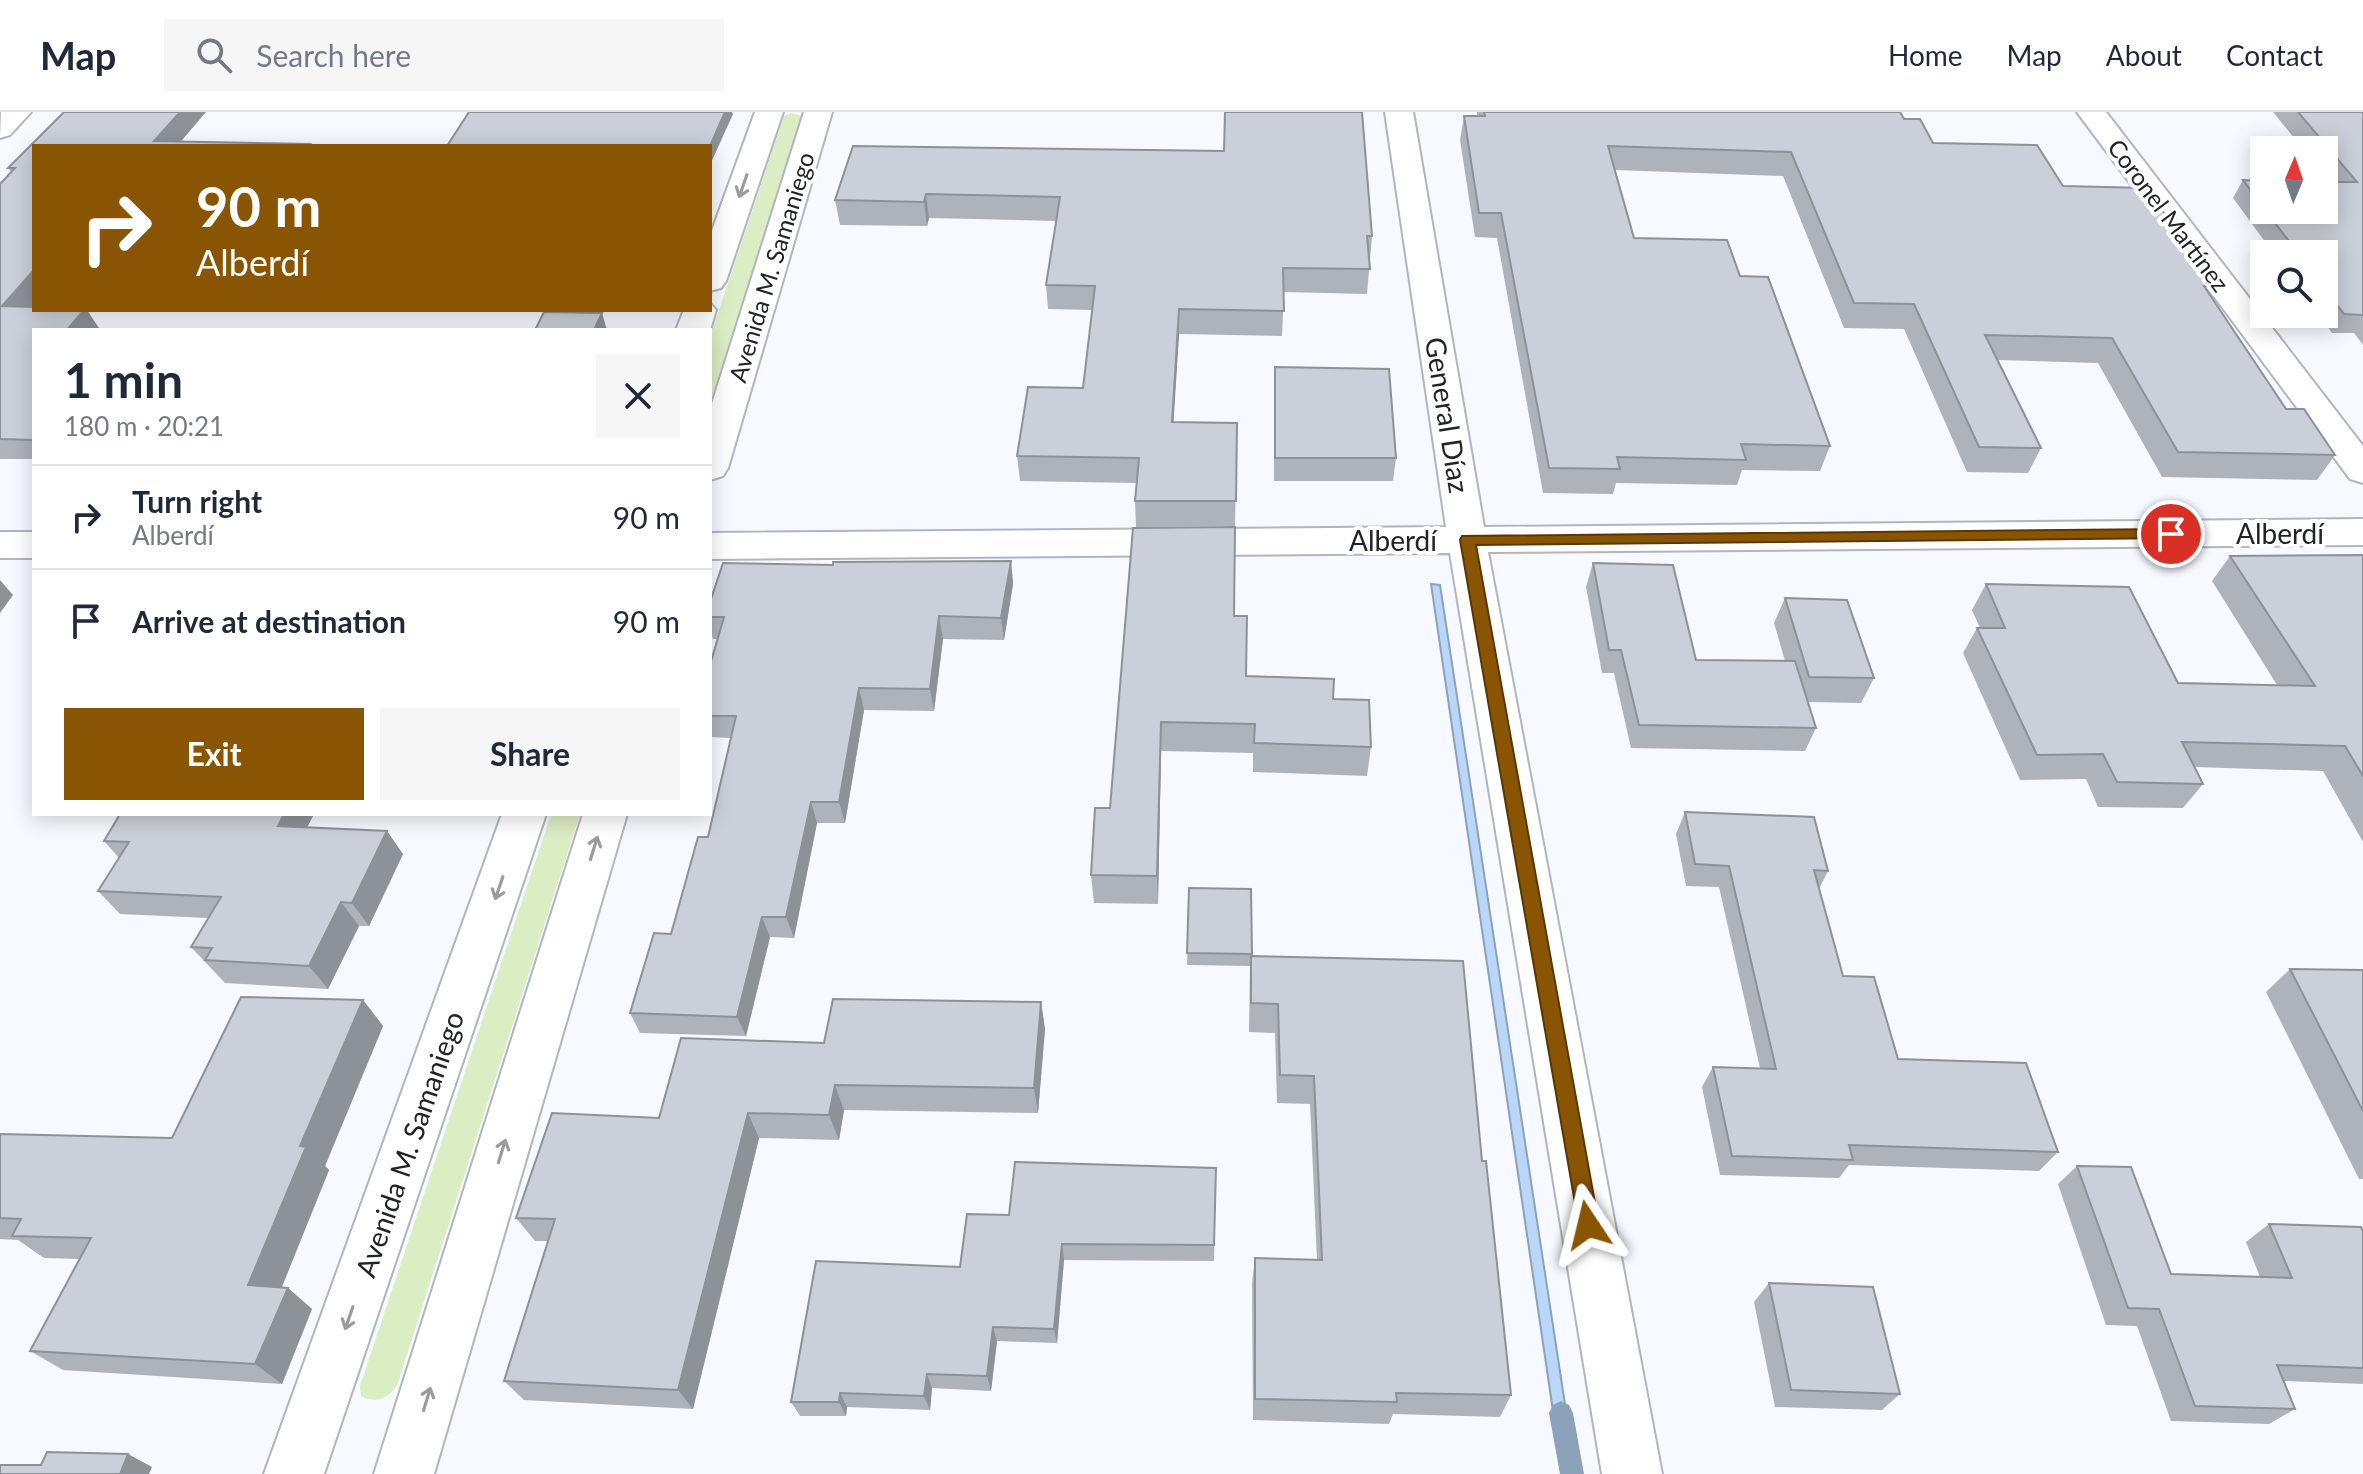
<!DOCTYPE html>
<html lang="en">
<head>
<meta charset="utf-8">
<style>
  :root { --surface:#fff; --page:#f6f6f7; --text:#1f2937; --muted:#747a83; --line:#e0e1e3; --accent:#8a5503 }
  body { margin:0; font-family:Lato,sans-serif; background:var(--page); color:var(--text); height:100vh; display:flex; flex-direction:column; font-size:30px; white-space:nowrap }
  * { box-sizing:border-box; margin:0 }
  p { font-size:26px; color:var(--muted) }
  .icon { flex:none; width:44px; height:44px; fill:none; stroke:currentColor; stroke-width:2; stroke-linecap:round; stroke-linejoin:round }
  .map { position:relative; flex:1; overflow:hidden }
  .drawer { position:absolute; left:32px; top:216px; width:680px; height:488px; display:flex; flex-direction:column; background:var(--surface); border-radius:0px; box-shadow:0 4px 20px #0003 }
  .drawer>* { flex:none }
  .banner { position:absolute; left:32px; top:32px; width:680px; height:168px; border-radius:0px; box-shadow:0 4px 20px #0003; background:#8a5503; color:#fff; overflow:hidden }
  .needle { width:52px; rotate:2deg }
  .tools { position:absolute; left:2250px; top:24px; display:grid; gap:16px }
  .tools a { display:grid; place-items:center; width:88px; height:88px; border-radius:0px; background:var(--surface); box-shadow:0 4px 20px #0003; font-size:40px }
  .pin { position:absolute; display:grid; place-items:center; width:68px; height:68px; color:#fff; margin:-34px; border:4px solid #fff; border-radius:50%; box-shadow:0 2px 8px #0007 }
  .me { position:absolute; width:88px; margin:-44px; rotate:350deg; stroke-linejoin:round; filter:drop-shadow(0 0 6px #0008) }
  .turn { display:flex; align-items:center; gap:28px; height:168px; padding:0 32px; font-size:36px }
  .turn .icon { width:104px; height:104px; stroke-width:2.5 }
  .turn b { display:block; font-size:56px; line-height:68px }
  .round { display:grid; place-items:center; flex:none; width:84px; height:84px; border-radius:0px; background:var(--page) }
  .overview { display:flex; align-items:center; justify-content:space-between; height:136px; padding:0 32px }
  h1 { font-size:48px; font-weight:700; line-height:60px }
  .button { display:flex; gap:16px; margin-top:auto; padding:16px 32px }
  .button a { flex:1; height:92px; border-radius:0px; background:var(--accent); color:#fff; font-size:32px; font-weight:700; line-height:92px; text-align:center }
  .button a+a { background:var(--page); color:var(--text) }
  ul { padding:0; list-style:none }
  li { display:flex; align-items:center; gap:24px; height:104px; padding:0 32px; border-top:2px solid var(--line) }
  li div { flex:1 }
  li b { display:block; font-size:30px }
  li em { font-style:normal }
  header { display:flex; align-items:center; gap:48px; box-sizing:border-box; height:112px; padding:0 40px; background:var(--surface); border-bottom:2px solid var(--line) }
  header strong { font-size:38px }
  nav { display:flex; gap:44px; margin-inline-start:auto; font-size:28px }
  .search { width:560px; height:72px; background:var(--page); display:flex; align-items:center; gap:20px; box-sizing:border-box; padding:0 28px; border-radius:0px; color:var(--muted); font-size:30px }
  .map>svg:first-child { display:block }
  .green { fill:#dbedc3 }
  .water { fill:#bad7f9; stroke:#8ca1ba; stroke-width:2 }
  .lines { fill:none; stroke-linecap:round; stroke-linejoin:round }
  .stream { fill:#8ca1ba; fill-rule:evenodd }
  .minor-casing { stroke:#b0b5be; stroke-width:4 }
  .tertiary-casing { stroke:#b0b5be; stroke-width:4 }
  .minor { fill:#fff; fill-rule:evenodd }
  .tertiary { fill:#fff; fill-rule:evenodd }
  .wall { fill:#aeb2bb }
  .shaded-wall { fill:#8d9198 }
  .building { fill:#cacfd9; stroke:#8d9198; stroke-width:2 }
  .oneway { stroke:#9b9c9d }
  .route { fill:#8a5503; stroke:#5a3702; stroke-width:2 }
  .labels { text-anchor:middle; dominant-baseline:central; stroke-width:8; stroke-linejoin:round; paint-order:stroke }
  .far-street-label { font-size:24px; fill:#212326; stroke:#fff }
  .street-label { font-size:28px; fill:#212326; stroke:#fff }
</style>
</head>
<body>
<header>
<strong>Map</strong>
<div class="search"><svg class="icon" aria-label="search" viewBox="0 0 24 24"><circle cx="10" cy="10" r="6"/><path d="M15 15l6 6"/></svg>Search here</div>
<nav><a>Home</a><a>Map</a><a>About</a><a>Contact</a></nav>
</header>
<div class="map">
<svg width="2363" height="1362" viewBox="0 0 2363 1362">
  <rect width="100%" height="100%" fill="#f6f9ff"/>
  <path class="green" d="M791 1 802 4 710 291V225L784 4Z
    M551 702H580L397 1274C386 1287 377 1292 361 1284L360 1274Z"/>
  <path class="water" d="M1431 472 1440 473 1570 1325 1557 1326Z"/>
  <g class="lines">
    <path class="stream" d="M1561 1289 1569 1293 1573 1301 1584 1362H1560L1549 1301 1553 1293Z"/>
    <defs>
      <path id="minor" d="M31 0 10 23 0 26 1 0Z
        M755 0H783L726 169 721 176 710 179V124Z
        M804 0H832L728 356 723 364 710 368V298Z
        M1385 0H1413L1484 415 2363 407V433L1488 440 1662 1362H1602L1450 441 710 447V421L1446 415Z
        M710 191 716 198 710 218H676L684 198H710Z
        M0 420H34V446H0Z
        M502 702H546L324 1362H264Z
        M583 702H627L434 1362H374Z"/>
      <path id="tertiary" d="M2077 0H2106L2363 334V371L2350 367Z"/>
    </defs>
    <use href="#minor" class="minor-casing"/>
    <use href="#tertiary" class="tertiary-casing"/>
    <use href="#minor" class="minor"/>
    <use href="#tertiary" class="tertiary"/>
  </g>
  <path class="wall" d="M1477 0H1900L1904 7 1933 31 2063 74 2214 174 2209 182 2286 297 2335 343 2317 368 2162 365 2098 251 1998 248 2041 336 2028 361 1967 360 1904 217 1844 216 1783 64 1615 58 1634 126 1740 164 1830 334 1820 359 1742 358 1737 373 1616 371 1613 382 1543 381 1497 126 1475 125 1460 28 1464 4H1477Z
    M2273 0H2363V233L2354 221H2332L2318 202H2324V142H2274L2233 86 2243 68 2264 69V98H2324L2331 70 2324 62V38H2304Z
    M34 34 33 195 99 216 34 218V347H0V72L11 60 8 56Z
    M853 34 1372 124 1367 182 1284 180 1282 224 1179 222 1173 310 1237 311 1235 414 1136 415 1135 389 1137 371 1020 369 1017 344 1083 276 1092 198 1048 197 1046 173 1056 109 929 106 927 114 840 113 835 88Z
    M1275 255 1396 346 1393 369H1274V278Z
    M1133 416 1234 504 1246 564 1333 587 1371 635 1367 664 1253 660V641L1161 639 1158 792 1094 791 1091 763 1110 696Z
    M2363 443V730L2323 659 2195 655 2203 672 2183 696 2098 695 2086 667 2020 668 1963 541 1977 516H1980L1972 498 1986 472 2178 571 2277 573 2212 469 2230 444Z
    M1011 449 1013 472 1004 528 943 527 934 599 864 598 845 711H817L794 826 770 825 746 924 640 921 630 901 671 822 708 725 731 626 710 625V553L718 527H713L710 519V490L833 453Z
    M1593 451 1696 548 1785 549 1774 511 1785 486 1874 566 1861 591 1808 590 1816 616 1805 639 1631 636 1614 561H1602L1586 475Z
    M1685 700 1828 759 1819 777 1843 864 1898 947 2058 1040 2039 1059 1849 1053 1839 1066 1720 1063 1702 975 1713 955 1760 956 1719 775 1686 774 1676 722Z
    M120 702H314L307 715 403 742 369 814H359L328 877 225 871 191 835 208 806 120 802 98 779 119 746 104 729Z
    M1189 776 1251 777 1252 844 1482 1049 1511 1283 1500 1305 1393 1302 1389 1312 1253 1308 1252 1171 1255 1146 1317 1148 1310 992 1277 991 1275 921 1249 920 1250 854 1187 853Z
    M2290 857 2363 858V1067H2359L2266 880Z
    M363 888 383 914 325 1054 329 1058 282 1175 288 1176 312 1197 282 1272 63 1258 30 1239 80 1147 44 1146 18 1128 0 1127V1022L172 1026Z
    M1041 890 1045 917 1038 1001 844 998 839 1028 759 1026 693 1297 524 1288 504 1269 548 1129H535L516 1106 659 1006 824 931Z
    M2077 1054 2171 1162 2260 1165 2246 1130 2269 1112 2363 1119V1272L2284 1269 2295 1297 2269 1312 2171 1309 2137 1214 2106 1213 2058 1072Z
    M1216 1056 1214 1149 1064 1148 1057 1231 997 1229 991 1279 932 1276 930 1298 847 1295 846 1304H800L791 1290 960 1155 1009 1103Z
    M1769 1171 1900 1282 1882 1298 1775 1295 1754 1190Z"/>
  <path class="shaded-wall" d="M180 0H206L177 34 154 29Z
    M725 0H732L733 2 710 53V34Z
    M926 82 929 106 927 114 924 90Z
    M34 158V193L16 214 2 194Z
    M1179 197V222L1172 335V310Z
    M84 198H87L99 216 97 218H67Z
    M602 201 607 218H594Z
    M1011 449 1013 472 1004 528 1001 506Z
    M0 468 13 483 0 501Z
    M939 504 943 527 934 599 930 577Z
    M859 576 864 598 845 711 839 690Z
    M1161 610V639L1158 792 1157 764Z
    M811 690 817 711 794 826 786 805Z
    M284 702H314L296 737 278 714Z
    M387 719 403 742 369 814 352 791Z
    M341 790 359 814 328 877 309 854Z
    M762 805 770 825 746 924 737 905Z
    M363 888 383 914 325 1054 329 1058 274 1194 248 1173 300 1034Z
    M1041 890 1045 917 1038 1001 1034 976Z
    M835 973 844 998 839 1028 829 1003Z
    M748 1001 759 1026 693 1297 678 1278Z
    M1062 1132 1064 1148 1057 1231 1054 1217Z
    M288 1176 312 1197 282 1272 255 1252Z
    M993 1215 997 1229 991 1279 987 1264Z
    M927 1262 932 1276 930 1298 924 1284Z
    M840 1281 847 1295 846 1304 839 1290Z
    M128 1342 152 1355 149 1362H120Z"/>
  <path class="building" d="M64 0H180L154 29 310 32 308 34H34V158L2 194 34 195V198H84L67 218H34V328L0 327V72L15 56H8Z
    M469 0H725L710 34H447Z
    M1225 0H1362L1372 124H1367L1370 157 1283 156 1284 199 1179 197 1172 310 1237 311 1236 389H1135L1139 346 1017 344 1028 275 1083 276 1095 174 1046 173 1060 85 926 82 924 90 835 88 853 34 1224 39Z
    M1484 0H1900L1904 7H1920L1933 31 2037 33 2063 74 2147 76 2214 174H2204L2286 297H2304L2335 343 2178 340 2112 226 1985 223 2041 336 1979 335 1914 192 1854 191 1791 40 1608 34 1634 126 1727 128 1740 164 1768 165 1830 334 1741 332 1746 348 1617 345 1620 357 1549 356 1501 101H1479L1464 4H1485Z
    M2298 0H2363V203L2344 202 2324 176V142H2299L2265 98H2324V70H2357Z
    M2243 68 2264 69V96Z
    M544 200 602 201 594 218H535Z
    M1275 255 1389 257 1396 346H1275Z
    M1235 415 1234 504H1247L1246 564 1334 567 1333 587 1369 588 1371 635 1254 631 1255 612 1161 610 1157 764 1091 763 1095 696H1110L1133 416Z
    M2363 443V664L2345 634 2182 630 2203 672 2117 670 2103 642 2037 643 1977 516H2005L1986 472 2129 475 2178 571 2315 574 2230 444Z
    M1011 449 1001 506 939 504 930 577 859 576 839 690H811L786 805H762L737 905 630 901 654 821 671 822 698 725H708L736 604H710V553L724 505H710V490L723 451 833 453V450Z
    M1593 451 1673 453 1696 548 1795 549 1816 616 1639 613 1621 538H1609Z
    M1785 486 1847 488 1874 566 1809 565Z
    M1685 700 1814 705 1828 759 1814 758 1843 864 1874 865 1898 947 2026 951 2058 1040 1849 1033 1853 1048 1732 1044 1713 955 1776 957 1729 754 1695 752Z
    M120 702H284L278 714 387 719 352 791 341 790 309 854 205 848 212 836 191 835 221 785 98 779 129 730 104 729Z
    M1189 776 1251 777 1252 842 1187 841Z
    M1251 844 1463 849 1482 1049H1486L1511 1283 1396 1281 1397 1290 1255 1287V1146L1322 1148 1314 964 1280 963 1278 892 1251 891Z
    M2290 857 2363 858V999Z
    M241 885 363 888 300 1034 306 1035 248 1173 288 1176 255 1252 30 1239 91 1126 12 1124 21 1107 0 1106V1022L172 1026Z
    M833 887 1041 890 1034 976 835 973 829 1003 748 1001 678 1278 504 1269 555 1107 516 1106 552 1001 659 1006 681 926 824 931Z
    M1015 1050 1216 1056 1214 1133 1062 1132 1054 1217 993 1215 987 1264 927 1262 924 1284 840 1281 839 1290H791L816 1149 960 1155 967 1102 1009 1103Z
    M2077 1054 2131 1055 2171 1162 2292 1166 2269 1112 2361 1115 2363 1119V1256L2277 1253 2295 1297 2195 1294 2159 1197 2128 1196Z
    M1769 1171 1873 1175 1900 1282 1791 1278Z
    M47 1340 128 1342 120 1362H0V1353H41Z"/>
  <defs><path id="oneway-shaft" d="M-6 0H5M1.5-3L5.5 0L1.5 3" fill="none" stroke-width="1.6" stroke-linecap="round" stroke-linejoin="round" transform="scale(2)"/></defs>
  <g class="oneway">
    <use href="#oneway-shaft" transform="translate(743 74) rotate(109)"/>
    <use href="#oneway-shaft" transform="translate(594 736) rotate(-73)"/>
    <use href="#oneway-shaft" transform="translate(499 776) rotate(109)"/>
    <use href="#oneway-shaft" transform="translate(502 1039) rotate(-73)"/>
    <use href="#oneway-shaft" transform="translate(349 1206) rotate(109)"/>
    <use href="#oneway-shaft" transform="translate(427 1287) rotate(-73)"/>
  </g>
  <path class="route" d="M2171 417 2177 418V426L1476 433 1599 1113 1596 1120 1588 1123 1580 1120 1460 428 1462 424Z"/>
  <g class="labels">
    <g class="far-street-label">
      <text transform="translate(2169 103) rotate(53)">Coronel Martínez</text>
      <text transform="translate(771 155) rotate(-73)">Avenida M. Samaniego</text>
    </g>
    <g class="street-label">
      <text transform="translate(1448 303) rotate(81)">General Díaz</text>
      <text x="2280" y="421">Alberdí</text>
      <text x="1393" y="428">Alberdí</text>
      <text transform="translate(409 1032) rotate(-71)">Avenida M. Samaniego</text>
    </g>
  </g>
</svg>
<div class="tools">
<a><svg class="needle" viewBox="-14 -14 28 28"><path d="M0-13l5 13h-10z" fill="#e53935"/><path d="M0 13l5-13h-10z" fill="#747a83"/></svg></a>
<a><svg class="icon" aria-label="search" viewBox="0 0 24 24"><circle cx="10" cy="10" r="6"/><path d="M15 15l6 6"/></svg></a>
</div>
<div class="pin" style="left:2171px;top:422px;background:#d93025"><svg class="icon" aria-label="arrive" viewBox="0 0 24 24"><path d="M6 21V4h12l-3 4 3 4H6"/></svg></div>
<svg class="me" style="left:1588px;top:1113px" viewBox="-20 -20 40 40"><path d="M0-17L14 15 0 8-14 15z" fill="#8a5503" stroke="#fff" stroke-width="4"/></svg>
<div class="banner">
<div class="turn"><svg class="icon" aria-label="right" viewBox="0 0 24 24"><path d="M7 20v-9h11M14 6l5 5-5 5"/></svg><div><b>90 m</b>Alberdí</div></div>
</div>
<section class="drawer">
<div class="overview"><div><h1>1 min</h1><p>180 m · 20:21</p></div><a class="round"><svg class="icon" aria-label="close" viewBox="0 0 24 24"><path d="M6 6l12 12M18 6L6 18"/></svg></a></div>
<ul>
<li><svg class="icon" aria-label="right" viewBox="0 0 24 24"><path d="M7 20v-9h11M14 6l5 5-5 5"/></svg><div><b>Turn right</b><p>Alberdí</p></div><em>90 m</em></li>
<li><svg class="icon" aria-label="arrive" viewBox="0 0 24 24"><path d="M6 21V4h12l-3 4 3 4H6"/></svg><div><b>Arrive at destination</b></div><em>90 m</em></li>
</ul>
<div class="button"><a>Exit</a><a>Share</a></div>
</section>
</div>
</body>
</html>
